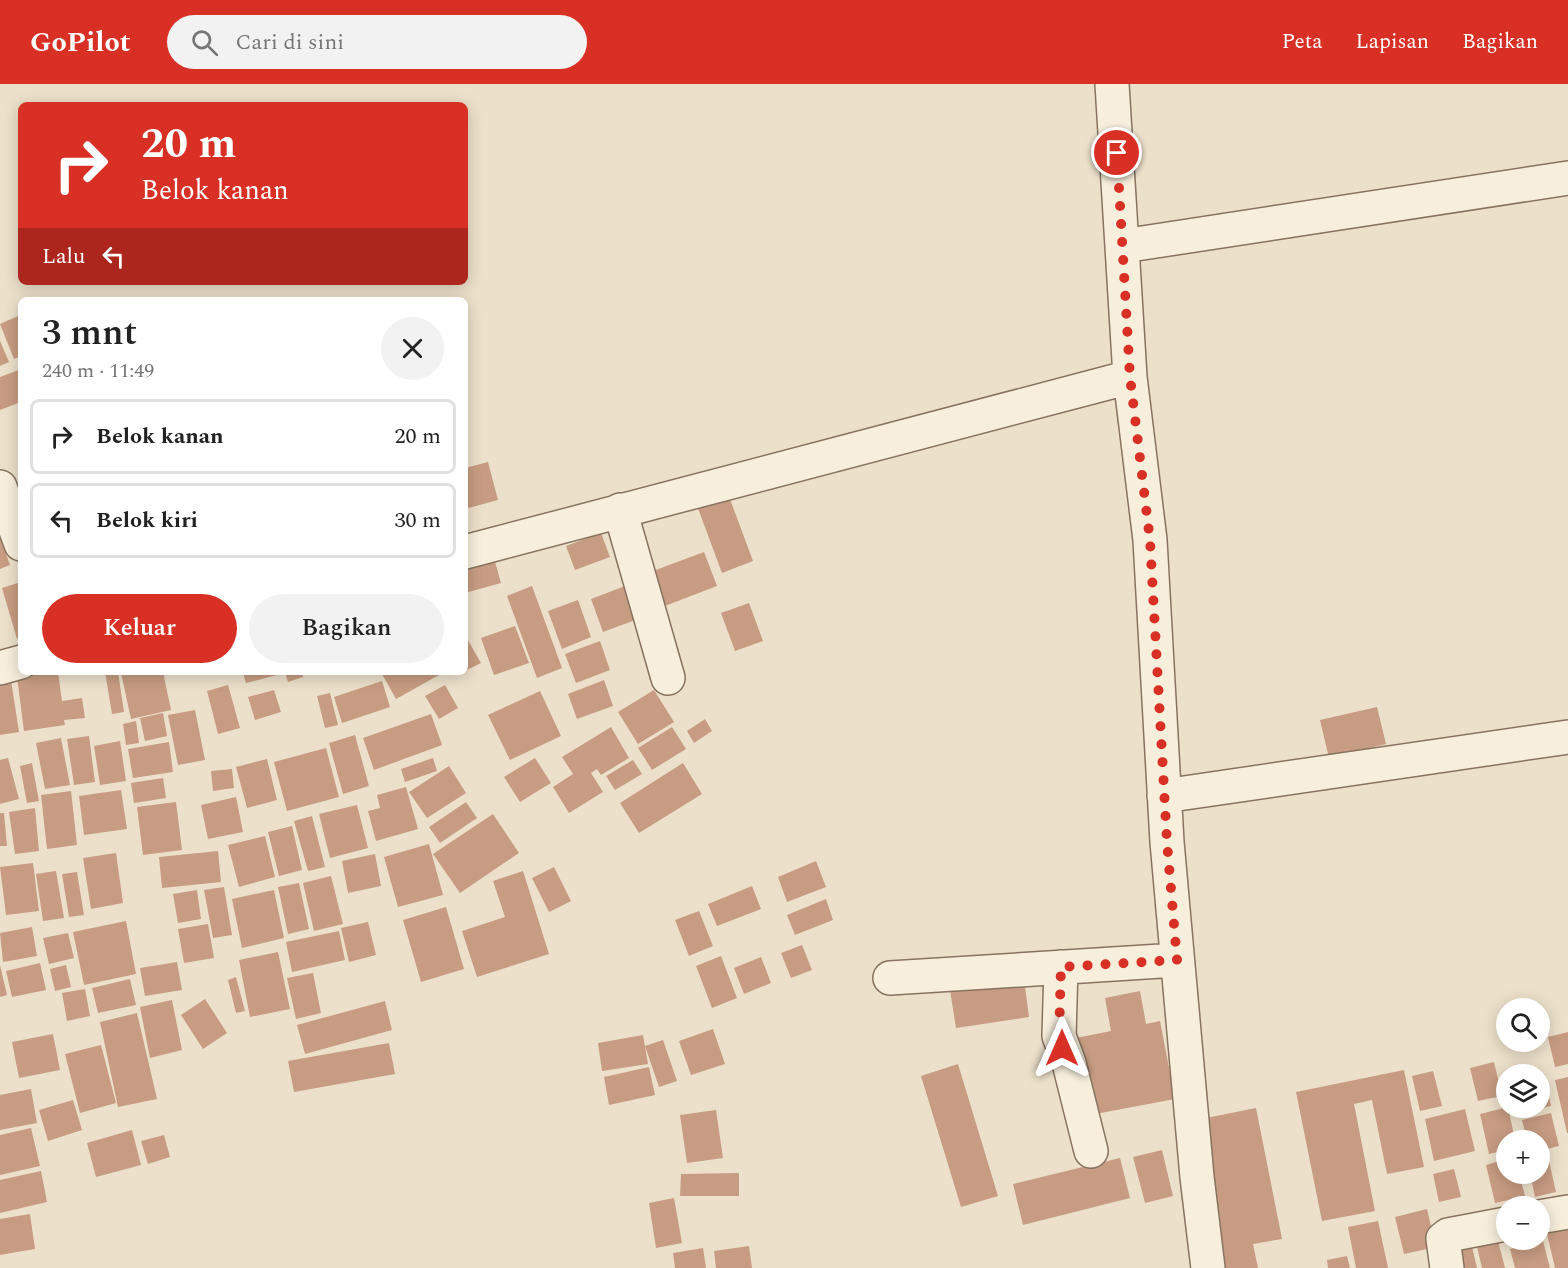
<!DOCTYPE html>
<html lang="id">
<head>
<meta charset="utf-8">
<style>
  :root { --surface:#fff; --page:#f2f2f2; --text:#222; --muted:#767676; --line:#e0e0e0; --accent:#d93025 }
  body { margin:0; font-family:Spectral,serif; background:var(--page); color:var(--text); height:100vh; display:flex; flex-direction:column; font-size:22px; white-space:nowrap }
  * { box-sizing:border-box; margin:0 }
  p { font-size:20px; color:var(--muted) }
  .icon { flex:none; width:33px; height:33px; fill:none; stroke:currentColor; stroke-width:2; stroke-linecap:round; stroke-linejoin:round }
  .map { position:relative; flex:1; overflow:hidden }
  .panel { position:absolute; left:18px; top:213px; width:450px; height:378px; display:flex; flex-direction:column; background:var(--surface); border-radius:9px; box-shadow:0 3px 15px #0003 }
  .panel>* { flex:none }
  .top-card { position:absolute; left:18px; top:18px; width:450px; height:183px; border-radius:9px; box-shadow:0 3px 15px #0003; background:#d93025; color:#fff; overflow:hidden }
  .tools { position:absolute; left:1496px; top:914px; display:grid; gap:12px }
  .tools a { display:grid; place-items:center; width:54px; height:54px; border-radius:50%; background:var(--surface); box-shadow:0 3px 15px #0003; font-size:30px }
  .pin { position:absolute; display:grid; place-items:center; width:51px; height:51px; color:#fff; margin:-26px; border:3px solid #fff; border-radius:50%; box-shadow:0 2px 6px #0007 }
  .me { position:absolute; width:66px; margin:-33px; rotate:0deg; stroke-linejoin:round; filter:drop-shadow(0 0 4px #0008) }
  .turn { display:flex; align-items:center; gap:21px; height:126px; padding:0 24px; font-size:27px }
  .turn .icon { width:78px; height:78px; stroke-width:2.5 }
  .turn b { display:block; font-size:42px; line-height:51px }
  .then { display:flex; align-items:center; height:57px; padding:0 24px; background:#0003; gap:12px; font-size:22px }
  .round { display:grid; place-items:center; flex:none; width:63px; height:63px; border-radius:32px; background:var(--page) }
  .head { display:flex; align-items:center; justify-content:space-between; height:102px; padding:0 24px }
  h1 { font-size:36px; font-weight:600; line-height:45px }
  .button { display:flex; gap:12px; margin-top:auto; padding:12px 24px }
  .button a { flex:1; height:69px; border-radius:36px; background:var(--accent); color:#fff; font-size:24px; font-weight:600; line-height:69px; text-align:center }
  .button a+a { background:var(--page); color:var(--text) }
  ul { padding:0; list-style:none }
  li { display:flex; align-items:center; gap:18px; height:75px; margin:0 12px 9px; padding:0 12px; border:3px solid var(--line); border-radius:9px }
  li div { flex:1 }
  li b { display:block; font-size:22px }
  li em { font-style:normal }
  header { display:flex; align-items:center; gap:36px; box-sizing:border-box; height:84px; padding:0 30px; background:var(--accent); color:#fff }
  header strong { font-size:28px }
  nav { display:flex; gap:33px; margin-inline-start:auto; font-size:21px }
  .search { width:420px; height:54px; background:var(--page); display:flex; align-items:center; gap:15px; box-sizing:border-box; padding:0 21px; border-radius:33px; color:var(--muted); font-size:22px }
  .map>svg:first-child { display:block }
  .building { fill:#c79c82 }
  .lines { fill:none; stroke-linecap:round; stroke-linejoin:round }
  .minor-casing { stroke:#87735f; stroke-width:36 }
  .minor { stroke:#f7eedc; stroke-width:33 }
  .route { stroke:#d93025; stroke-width:10; stroke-dasharray:0 18 }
</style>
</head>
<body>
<header>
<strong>GoPilot</strong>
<div class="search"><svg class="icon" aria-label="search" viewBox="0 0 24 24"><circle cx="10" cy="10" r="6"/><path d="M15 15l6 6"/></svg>Cari di sini</div>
<nav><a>Peta</a><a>Lapisan</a><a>Bagikan</a></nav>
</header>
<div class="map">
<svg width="1568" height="1184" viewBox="0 0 1568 1184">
  <rect width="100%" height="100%" fill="#ece0ca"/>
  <path class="building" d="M18 232 21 239V272L14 275 0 240Z
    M0 257 9 278 0 282Z
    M21 285V318L0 326V293Z
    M488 378 498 416 465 425V384Z
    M727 407 753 477 722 489 696 419Z
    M601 449 610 473 575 486 566 462Z
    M0 453 10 481 0 485Z
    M704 468 717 502 657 525 645 490Z
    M494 474 501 499 465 509V481Z
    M21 498V553L17 555 2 504Z
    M532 502 562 584 537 594 507 512Z
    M625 502 638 535 603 548 591 515Z
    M578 516 591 553 562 565 548 527Z
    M749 519 763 557 735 567 721 529Z
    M515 542 529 579 494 591 481 554Z
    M465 551 481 579 465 587Z
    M600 557 610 586 576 599 565 570Z
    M58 588 62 617 82 614 85 634 64 636 65 641 24 647 17 593Z
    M105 588H118L124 628 112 630Z
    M163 588 171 626 131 635 121 589Z
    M243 588H285V589L246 599Z
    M285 588H302L303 593 288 598Z
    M385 588H437L439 591 396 615 382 590Z
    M11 596 19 648 0 651V597Z
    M604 596 613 622 577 635 568 610Z
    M382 597 390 623 342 639 334 613Z
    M228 601 240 644 218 650 207 607Z
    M445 601 458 624 439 635 425 612Z
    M274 606 281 628 255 636 248 613Z
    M654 606 674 638 638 660 618 628Z
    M540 607 561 652 510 676 488 631Z
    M330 609 338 641 325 644 317 612Z
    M1377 623 1386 660 1329 674 1320 636Z
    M195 626 205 676 178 681 168 631Z
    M163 629 167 652 145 657 140 634Z
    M431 630 442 661 374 686 363 654Z
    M705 635 712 647 694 659 687 647Z
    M136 637 139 659 126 661 123 640Z
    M611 643 629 674 601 691 597 685 591 689 603 708 569 729 553 703 573 690 562 673Z
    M672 643 686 665 652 686 638 664Z
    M355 651 369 702 343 710 329 659Z
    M89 652 95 698 74 701 67 655Z
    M61 654 70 701 45 705 36 659Z
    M120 657 126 697 100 701 94 662Z
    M169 658 173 688 133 694 128 665Z
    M326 664 339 713 287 727 274 678Z
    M8 674 19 715 0 720V676Z
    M433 674 437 687 405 698 401 685Z
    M535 674 551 699 520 718 504 693Z
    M267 675 277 716 247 724 236 683Z
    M633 676 642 690 615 706 606 692Z
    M32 679 39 717 27 719 20 682Z
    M683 679 702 710 639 749 620 719Z
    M449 682 466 709 427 734 409 708Z
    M232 685 234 704 213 707 211 687Z
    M163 694 166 714 134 719 131 699Z
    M406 703 418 745 376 757 368 727 380 724 377 711Z
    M121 706 127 745 84 751 79 712Z
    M71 707 77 761 47 765 41 711Z
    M236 713 243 748 208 755 201 721Z
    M176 718 182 766 143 771 137 723Z
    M466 718 477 734 440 759 429 743Z
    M357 721 368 764 330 774 319 730Z
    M35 724 39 767 15 770 9 728Z
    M0 729H4L7 762H0Z
    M493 730 519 769 460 809 433 770Z
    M312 732 325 783 308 787 294 737Z
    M292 742 302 786 279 792 268 748Z
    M265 752 275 793 239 803 228 761Z
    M429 760 443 811 398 823 384 773Z
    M218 767 221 798 162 804 159 773Z
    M116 769 123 819 91 825 83 774Z
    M375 770 381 802 348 809 342 777Z
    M816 777 826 803 787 818 778 793Z
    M33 779 39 827 6 831 0 783Z
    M554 783 571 817 549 828 532 794Z
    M56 787 64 834 43 837 36 790Z
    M523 787 549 870 477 893 462 847 505 833 493 797Z
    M77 788 84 831 69 833 62 790Z
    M331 792 343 840 314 847 303 799Z
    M299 799 309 845 288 850 278 803Z
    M752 802 761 825 717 842 708 820Z
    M224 803 232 851 213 854 204 806Z
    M197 806 201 835 178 839 173 810Z
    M274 806 284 854 242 864 232 815Z
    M826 815 833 836 795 851 787 831Z
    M446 823 464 885 421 898 403 836Z
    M699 827 713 862 689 872 675 836Z
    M126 837 136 890 84 901 73 848Z
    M368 838 376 871 349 878 341 844Z
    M208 840 214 874 184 879 178 845Z
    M32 843 37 872 3 878 0 849Z
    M339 847 345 876 292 888 286 858Z
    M68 849 74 874 49 880 43 854Z
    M802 861 812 886 791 894 781 869Z
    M278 868 290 925 250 933 239 876Z
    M721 872 737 914 712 924 696 882Z
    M761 873 771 899 744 910 734 884Z
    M177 878 182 906 145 912 140 884Z
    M40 879 46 906 12 913 6 887Z
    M0 881 7 911 0 913Z
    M66 881 71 903 55 907 50 885Z
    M313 889 321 929 296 935 287 894Z
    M236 893 245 927 236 929 228 896Z
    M130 895 136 921 98 929 92 904Z
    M1024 895 1029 933 956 944 950 906Z
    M85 905 90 932 67 937 62 909Z
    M1140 907 1146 940 1160 937 1175 1015 1090 1031 1076 954 1111 947 1105 914Z
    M205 915 227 949 203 965 181 931Z
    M172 916 182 966 150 974 140 923Z
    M385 917 392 946 305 970 297 941Z
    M137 929 157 1015 118 1023 100 938Z
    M713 945 725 980 691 991 679 957Z
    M1568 948V980L1555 983 1548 953Z
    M53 950 60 986 19 994 12 958Z
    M643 951 648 980 602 987 598 959Z
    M663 956 677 997 659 1003 645 962Z
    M389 959 395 990 294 1008 288 977Z
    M101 961 116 1019 80 1029 65 970Z
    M1494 978 1502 1012 1478 1017 1470 984Z
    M958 980 998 1112 961 1123 921 992Z
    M649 983 655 1011 609 1021 604 993Z
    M1404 986 1424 1083 1387 1090 1372 1016 1354 1020 1375 1127 1322 1137 1296 1008Z
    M1433 987 1442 1022 1420 1027 1412 992Z
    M1544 990 1551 1022 1517 1030 1515 1023H1539V991Z
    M1568 993V1049H1567L1555 996Z
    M31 1005 37 1039 0 1046V1011Z
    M73 1016 82 1046 48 1057 39 1026Z
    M1508 1023 1515 1056H1506V1066L1489 1070 1480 1030Z
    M1256 1024 1282 1155 1253 1160 1258 1184H1226L1196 1036Z
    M1465 1025 1475 1067 1434 1077 1425 1035Z
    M716 1026 723 1074 687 1079 680 1031Z
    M1551 1029 1559 1062 1539 1067V1056H1527L1522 1036Z
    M31 1044 40 1082 0 1091V1051Z
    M132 1046 141 1081 96 1093 87 1059Z
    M164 1051 170 1073 148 1080 141 1057Z
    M1162 1066 1173 1112 1145 1119 1133 1073Z
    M1120 1074 1130 1114 1023 1141 1013 1100Z
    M1506 1075V1089H1519L1525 1112 1495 1119 1486 1081Z
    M1549 1077 1556 1108 1535 1113 1530 1089H1539V1079Z
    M1454 1085 1461 1113 1439 1118 1433 1090Z
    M41 1087 47 1118 0 1129V1096Z
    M739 1089V1112H680L681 1090Z
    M674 1114 682 1159 656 1164 649 1119Z
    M1427 1125 1436 1163 1404 1170 1395 1133Z
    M30 1130 35 1165 0 1171V1135Z
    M1568 1132V1184H1555L1544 1137Z
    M1378 1137 1388 1184H1356L1348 1143Z
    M1495 1145 1505 1184H1482L1474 1150Z
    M1469 1150 1477 1184H1452L1446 1156Z
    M1543 1157 1550 1184H1515L1510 1165Z
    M749 1162 752 1184H716L714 1167Z
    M703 1164 706 1184H675L673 1169Z
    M1347 1172 1350 1184H1328L1327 1176Z"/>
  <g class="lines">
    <defs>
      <path id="minor" d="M1112 0 1130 293 1150 456 1167 758 1197 1093 1208 1184
        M1123 162 1568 94
        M0 403 21 460
        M620 426 668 594
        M465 468 1130 293
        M0 584 21 578
        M1164 712 1568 653
        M1061 883 1059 952 1069 979 1091 1067
        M890 894 1177 876
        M1539 1133 1568 1128
        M1447 1184 1443 1155 1448 1151 1506 1140"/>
    </defs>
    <use href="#minor" class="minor-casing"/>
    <use href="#minor" class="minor"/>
  </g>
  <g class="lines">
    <path class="route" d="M1062 964 1059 952 1061 883 1177 876 1167 758 1150 456 1130 293 1117 69"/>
  </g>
</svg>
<div class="tools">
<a><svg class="icon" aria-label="search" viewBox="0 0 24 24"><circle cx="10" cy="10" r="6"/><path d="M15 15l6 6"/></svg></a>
<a><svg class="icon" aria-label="layers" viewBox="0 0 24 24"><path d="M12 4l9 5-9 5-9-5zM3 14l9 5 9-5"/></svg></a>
<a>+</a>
<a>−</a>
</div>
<div class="pin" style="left:1117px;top:69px;background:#d93025"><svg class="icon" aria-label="arrive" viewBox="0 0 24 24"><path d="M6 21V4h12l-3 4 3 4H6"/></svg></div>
<svg class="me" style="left:1062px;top:964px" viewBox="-20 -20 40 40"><path d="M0-17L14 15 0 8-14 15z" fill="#d93025" stroke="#fff" stroke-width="4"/></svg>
<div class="top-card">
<div class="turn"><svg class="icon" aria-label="right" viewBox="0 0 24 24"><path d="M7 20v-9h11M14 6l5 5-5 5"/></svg><div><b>20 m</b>Belok kanan</div></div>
<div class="then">Lalu<svg class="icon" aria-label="left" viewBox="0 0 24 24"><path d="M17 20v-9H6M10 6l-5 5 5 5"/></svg></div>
</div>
<section class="panel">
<div class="head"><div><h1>3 mnt</h1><p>240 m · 11:49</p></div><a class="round"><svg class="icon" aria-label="close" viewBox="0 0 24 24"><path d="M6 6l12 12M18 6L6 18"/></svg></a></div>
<ul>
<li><svg class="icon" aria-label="right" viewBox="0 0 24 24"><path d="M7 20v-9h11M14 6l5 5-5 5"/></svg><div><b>Belok kanan</b></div><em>20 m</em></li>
<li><svg class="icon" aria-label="left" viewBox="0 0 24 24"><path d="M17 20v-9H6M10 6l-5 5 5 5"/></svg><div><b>Belok kiri</b></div><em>30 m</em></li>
</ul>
<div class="button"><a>Keluar</a><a>Bagikan</a></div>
</section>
</div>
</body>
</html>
